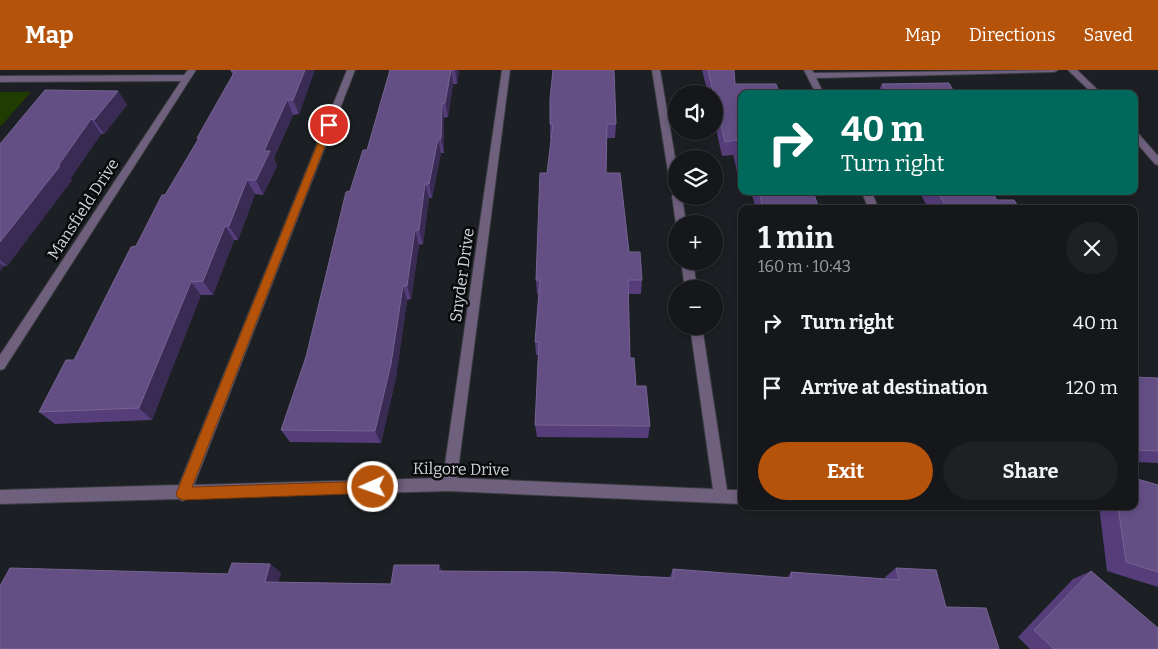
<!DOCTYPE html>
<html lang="en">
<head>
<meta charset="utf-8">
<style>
  :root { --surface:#15171a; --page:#1e2023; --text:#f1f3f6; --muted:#9d9fa2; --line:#343639; --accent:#b45309 }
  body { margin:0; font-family:Bitter,serif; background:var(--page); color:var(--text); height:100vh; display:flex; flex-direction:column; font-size:19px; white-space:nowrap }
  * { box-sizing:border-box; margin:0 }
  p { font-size:16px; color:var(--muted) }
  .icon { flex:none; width:28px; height:28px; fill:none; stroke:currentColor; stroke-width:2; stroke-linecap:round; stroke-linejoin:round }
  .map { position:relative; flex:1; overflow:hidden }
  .drawer { position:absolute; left:738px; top:135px; width:400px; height:305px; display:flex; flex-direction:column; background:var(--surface); border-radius:10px; box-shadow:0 2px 8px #0003,0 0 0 1px var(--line) }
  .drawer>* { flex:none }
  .hud { position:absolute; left:738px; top:20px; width:400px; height:105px; border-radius:10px; box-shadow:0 2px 8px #0003,0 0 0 1px var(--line); background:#00695c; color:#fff; overflow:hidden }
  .controls { position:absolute; left:668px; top:15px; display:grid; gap:10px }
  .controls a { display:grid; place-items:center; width:55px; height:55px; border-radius:50%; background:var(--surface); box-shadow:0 2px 8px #0003,0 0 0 1px var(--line); font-size:25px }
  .pin { position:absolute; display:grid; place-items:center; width:42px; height:42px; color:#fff; margin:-21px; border:2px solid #fff; border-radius:50%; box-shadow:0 1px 5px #0007 }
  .me { position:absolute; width:55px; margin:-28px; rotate:268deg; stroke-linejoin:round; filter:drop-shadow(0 0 4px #0008) }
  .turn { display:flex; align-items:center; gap:18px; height:105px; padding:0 20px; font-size:22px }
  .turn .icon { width:65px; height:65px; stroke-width:2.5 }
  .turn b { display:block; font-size:35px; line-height:42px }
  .round { display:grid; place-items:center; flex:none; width:52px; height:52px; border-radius:26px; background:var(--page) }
  .head { display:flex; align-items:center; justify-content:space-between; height:85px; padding:0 20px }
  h1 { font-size:30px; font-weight:700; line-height:38px }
  .primary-button { display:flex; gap:10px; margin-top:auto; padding:10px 20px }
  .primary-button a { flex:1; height:58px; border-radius:30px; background:var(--accent); color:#fff; font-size:20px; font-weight:700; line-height:58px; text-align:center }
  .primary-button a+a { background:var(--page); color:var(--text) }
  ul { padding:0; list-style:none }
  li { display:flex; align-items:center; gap:15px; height:65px; padding:0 20px }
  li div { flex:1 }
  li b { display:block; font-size:19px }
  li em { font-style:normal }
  header { display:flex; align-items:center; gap:30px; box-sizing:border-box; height:70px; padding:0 25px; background:var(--accent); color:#fff }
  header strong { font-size:24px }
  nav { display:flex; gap:28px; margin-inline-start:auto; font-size:18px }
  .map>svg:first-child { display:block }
  .green { fill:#203c00 }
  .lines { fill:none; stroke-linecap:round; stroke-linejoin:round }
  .minor-casing { stroke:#393c40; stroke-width:2 }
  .minor { fill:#6f607e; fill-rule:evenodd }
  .wall { fill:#563e7b }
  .shaded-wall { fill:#392b54 }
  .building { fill:#644f85; stroke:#756492 }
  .route { fill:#b45309; stroke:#753606 }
  .labels { text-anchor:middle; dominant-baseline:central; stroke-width:5; stroke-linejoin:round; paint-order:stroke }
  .street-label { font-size:16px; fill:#d3d5d7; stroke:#08090a }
</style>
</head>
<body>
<header>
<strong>Map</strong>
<nav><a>Map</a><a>Directions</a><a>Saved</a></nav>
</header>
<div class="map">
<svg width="1158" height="579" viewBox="0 0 1158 579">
  <rect width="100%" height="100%" fill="#1c1f23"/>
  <path class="green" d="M0 22H31L0 57Z"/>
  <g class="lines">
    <defs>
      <path id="minor" d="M188 0H196L4 299 0 300V285L181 11 0 12V6L184 5Z
        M347 0H355L194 415 443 408 502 0H510L457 408 713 419 690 256H702L727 420H741V434L449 421 188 428 183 431 178 429 0 434V420L179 415Z
        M652 0H660L676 93V126H682L686 154H676L672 126 674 124 671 121Z
        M804 0H812L814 3 1058 0 1054 2 816 8 824 24H816Z
        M1068 0H1077L1102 24H1093Z
        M1134 61 1137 62 1158 86V95L1155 94 1134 70Z
        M861 121H871L879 139H869Z
        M681 191H693L697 219H685Z"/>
    </defs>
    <use href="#minor" class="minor-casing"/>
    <use href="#minor" class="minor"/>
  </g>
  <path class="wall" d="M231 0H314V2L299 44 293 45 274 88 277 96 263 125 255 124 238 170H234L213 225H201L152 350 55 354 39 342 74 290 136 176 198 70 197 68 233 6 231 1Z
    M390 0H459L457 14H453L448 47 444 48V83H441L432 128H429L423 174 419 175 411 229 407 230 396 307 381 373 290 372 281 360 306 287 350 121 367 80Z
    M702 0H734L735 14 741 24V121H813L819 139H756L752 125H742L733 84V85L722 86 714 50V24H708Z
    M882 14 955 24H877Z
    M118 21 127 35 104 64H101L70 109 72 110 7 196H4L0 201V74Z
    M550 54H616L615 68H607L606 103 629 182 642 210 641 224H628L630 288 636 316 650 356 648 368 537 367 535 355 539 285H536L535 272 539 224H537L536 210 551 69H550Z
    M919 121H991L997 130 1020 139H931L930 136H927Z
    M1134 307 1158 308V393L1134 392Z
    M1158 415V517L1107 501 1099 436H1134Z
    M270 494 281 503 278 512 391 514 439 495 442 501 670 507 673 499 787 508 791 502 886 509 885 507 896 498 946 537 0 579 228 504Z
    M1091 501 1158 579H1030L1018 567 1073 509Z"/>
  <path class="shaded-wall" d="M304 0H314V2L299 44 293 30Z
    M451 0 453 14 448 47 445 33Z
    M455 0H459L457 14Z
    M118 21 127 35 104 64 94 50Z
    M287 30 293 45 274 88 277 96 263 125 256 110 264 81Z
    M442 33 444 48V83L441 69Z
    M91 49 101 64 70 109 72 110 7 196 0 190V172Z
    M438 69 441 83 432 128 429 114Z
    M247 110 255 124 238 170 229 156Z
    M425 114 429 128 423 174 419 160Z
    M225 156 234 170 213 225 203 211Z
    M415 160 419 175 411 229 407 216Z
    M0 193 4 196 0 201Z
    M191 212 201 225 152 350 139 338Z
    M403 216 407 230 396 307 381 373 375 361Z
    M270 494 281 503 276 520 265 512Z
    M439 495 444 504 438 501Z"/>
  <path class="building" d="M231 0H305L293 30H287L264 81H270L256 110H247L229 156H225L203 211 191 212 139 338 39 342 66 290H74L131 177 136 176 162 125H165L199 68H197L235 1H231Z
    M390 0H454H451L445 33H442L441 69H438L429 114H425L419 160H415L407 216H403L391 294 375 361 281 360 306 287 346 122 350 121 363 80H367Z
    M553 0H614L616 54H607L606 103H620L629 182H640L642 210H628L630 288H634L636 316H646L650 356 535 355 539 272H535L540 210H536L540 103H547L553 54H550V29Z
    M708 0H734L735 14H776L780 24H741V90L737 68V70L725 72Z
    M949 13 955 24H887L882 14Z
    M45 20 118 21 94 50 91 49 58 96H60L0 172V74Z
    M759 121H813L819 139H763Z
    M935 121H991L997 130H1014L1020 139H947L938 122Z
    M1134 307 1158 308V381L1134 380Z
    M1134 408 1158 415V502L1126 492 1118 436H1134Z
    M232 493 270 494 265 512 391 514 394 495H439L438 501 555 502 673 508V499L792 508 791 502 899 510 896 498 936 500 946 537 986 538 999 579H0V516L10 498 228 504Z
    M1091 501 1158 558V579H1054L1034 560Z"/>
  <path class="route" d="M326 53 333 55 192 417 373 411 378 413 380 417 378 421 373 423 183 430 178 428 176 424Z"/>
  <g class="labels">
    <g class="street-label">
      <text transform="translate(83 139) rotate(-57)">Mansfield Drive</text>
      <text transform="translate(462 205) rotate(-82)">Snyder Drive</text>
      <text transform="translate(461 399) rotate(1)">Kilgore Drive</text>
    </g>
  </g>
</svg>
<div class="controls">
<a><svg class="icon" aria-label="sound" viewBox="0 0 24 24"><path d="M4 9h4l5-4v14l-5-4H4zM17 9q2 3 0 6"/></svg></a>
<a><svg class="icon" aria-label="layers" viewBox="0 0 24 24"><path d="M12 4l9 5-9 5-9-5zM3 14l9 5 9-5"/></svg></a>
<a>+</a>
<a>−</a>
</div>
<div class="pin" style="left:329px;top:55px;background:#d93025"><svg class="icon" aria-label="arrive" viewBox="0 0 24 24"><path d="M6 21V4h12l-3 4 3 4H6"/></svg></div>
<svg class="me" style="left:373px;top:417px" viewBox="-20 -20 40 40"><circle r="17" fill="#b45309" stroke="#fff" stroke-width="3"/><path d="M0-11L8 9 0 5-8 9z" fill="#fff"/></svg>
<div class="hud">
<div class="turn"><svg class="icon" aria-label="right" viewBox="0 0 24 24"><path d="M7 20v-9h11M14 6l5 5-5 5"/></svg><div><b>40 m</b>Turn right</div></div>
</div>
<section class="drawer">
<div class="head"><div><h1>1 min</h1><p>160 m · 10:43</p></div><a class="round"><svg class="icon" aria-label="close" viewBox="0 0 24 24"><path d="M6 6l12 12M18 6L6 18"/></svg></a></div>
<ul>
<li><svg class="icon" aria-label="right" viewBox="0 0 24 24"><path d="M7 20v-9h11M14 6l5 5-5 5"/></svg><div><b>Turn right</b></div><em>40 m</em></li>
<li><svg class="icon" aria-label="arrive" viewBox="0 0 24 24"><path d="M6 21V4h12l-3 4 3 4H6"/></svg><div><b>Arrive at destination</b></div><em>120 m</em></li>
</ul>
<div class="primary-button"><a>Exit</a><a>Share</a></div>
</section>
</div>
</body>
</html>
